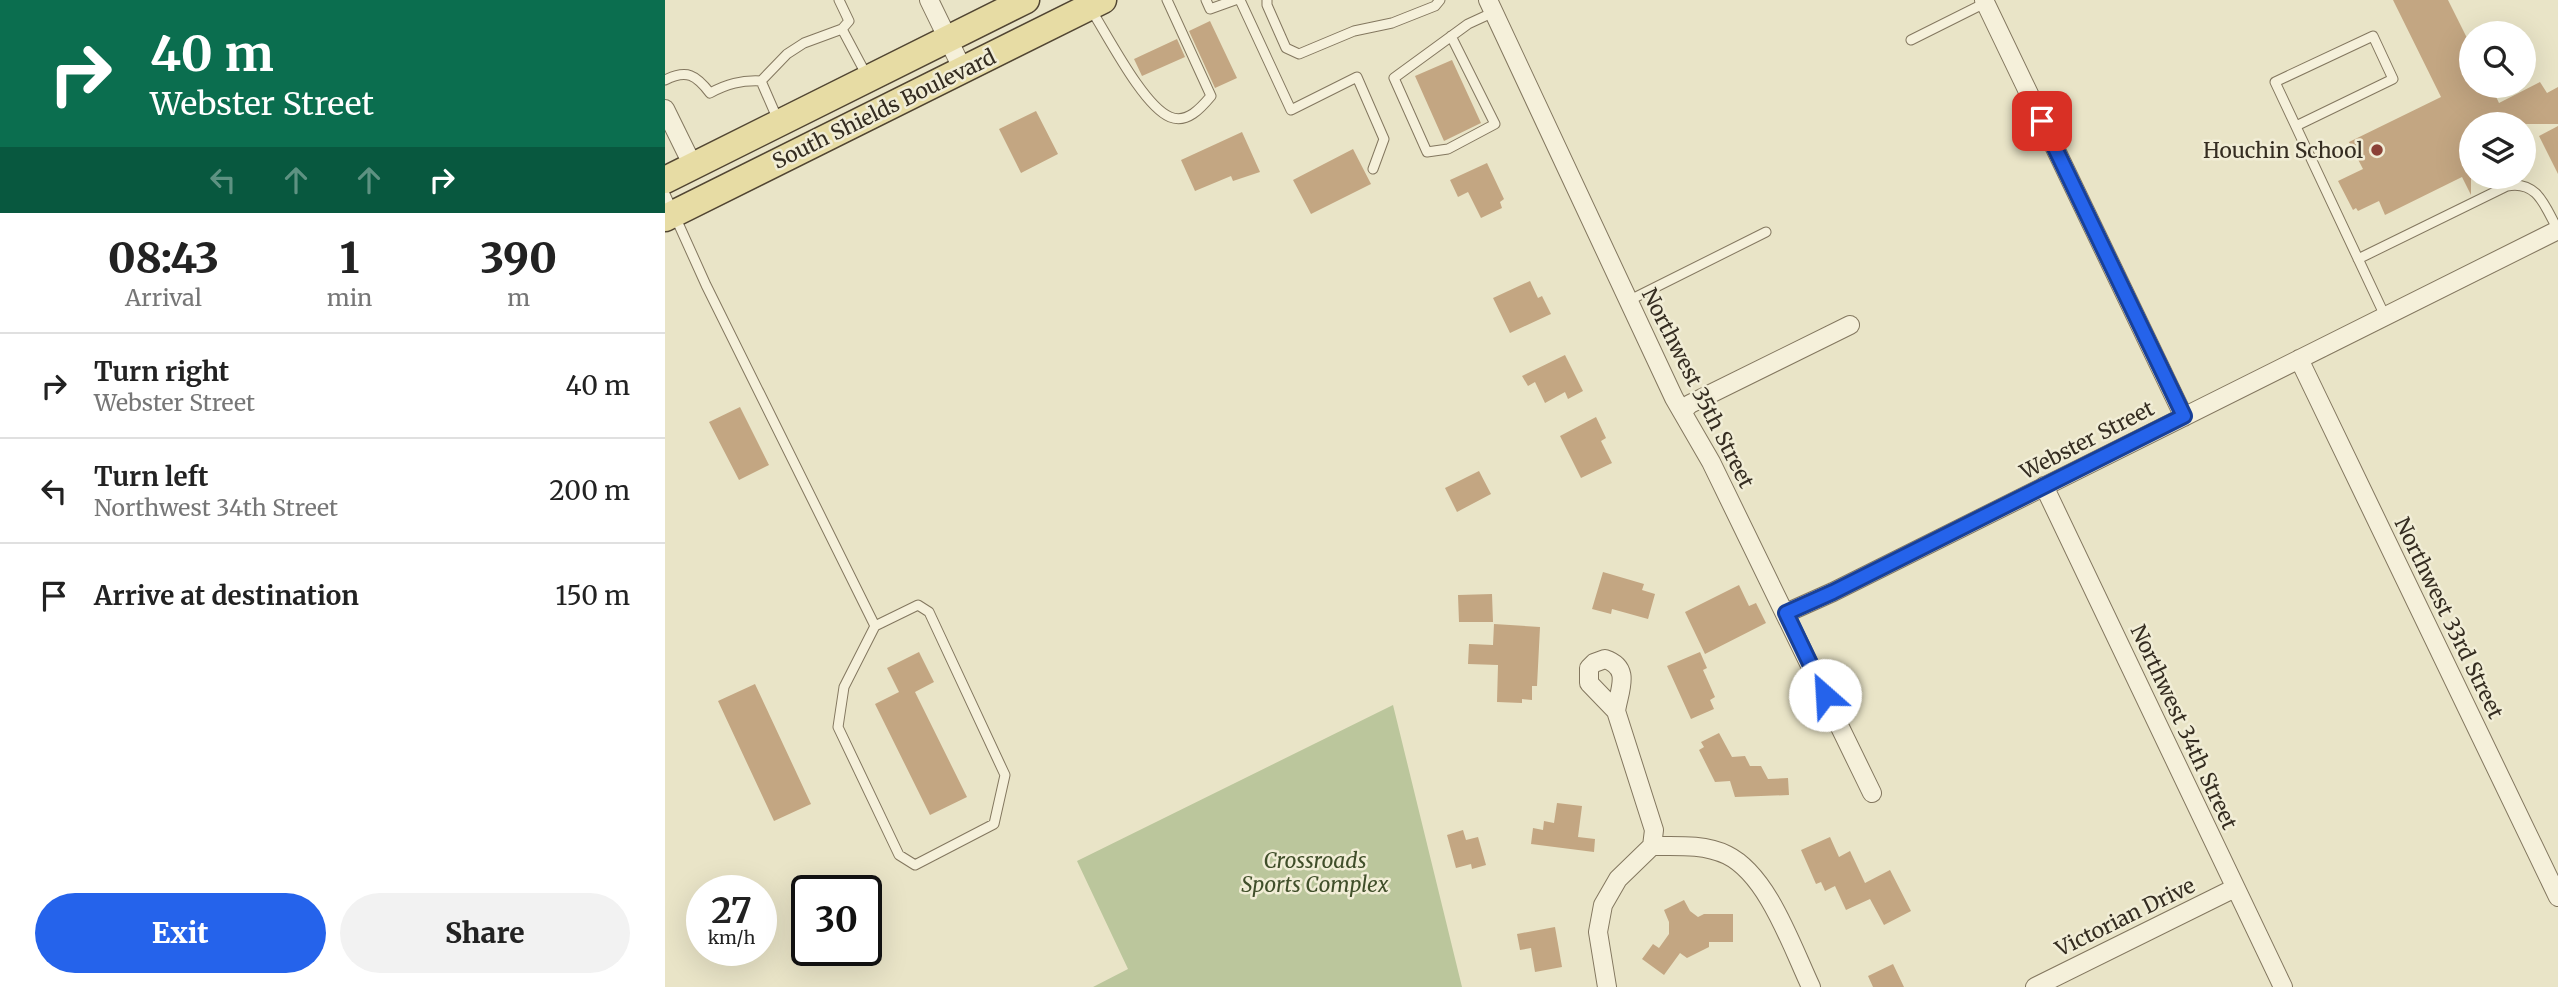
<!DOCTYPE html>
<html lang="en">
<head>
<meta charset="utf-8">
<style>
  :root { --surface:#fff; --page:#f2f2f2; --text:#222; --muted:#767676; --line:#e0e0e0; --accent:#2563eb }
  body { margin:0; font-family:Merriweather,serif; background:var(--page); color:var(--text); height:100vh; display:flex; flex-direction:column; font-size:26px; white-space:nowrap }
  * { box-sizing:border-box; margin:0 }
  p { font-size:23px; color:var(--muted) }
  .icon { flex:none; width:38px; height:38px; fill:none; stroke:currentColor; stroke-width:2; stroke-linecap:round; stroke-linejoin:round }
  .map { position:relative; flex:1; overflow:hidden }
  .panel { display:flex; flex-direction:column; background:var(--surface); width:665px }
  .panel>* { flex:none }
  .guide { background:#0b6e4f; color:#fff; overflow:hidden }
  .buttons { position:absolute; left:1794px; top:21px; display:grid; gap:14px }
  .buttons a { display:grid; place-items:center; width:77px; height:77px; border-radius:50%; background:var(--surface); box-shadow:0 7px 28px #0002; font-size:35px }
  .speed { position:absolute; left:21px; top:875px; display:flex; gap:14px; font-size:35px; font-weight:700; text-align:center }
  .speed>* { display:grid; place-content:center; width:91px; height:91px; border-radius:50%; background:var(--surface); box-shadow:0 7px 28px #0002; line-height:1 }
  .speed small { font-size:18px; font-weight:400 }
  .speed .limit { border:4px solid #111; border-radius:10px; background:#fff; color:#111 }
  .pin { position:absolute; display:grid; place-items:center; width:60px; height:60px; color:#fff; margin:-30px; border-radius:14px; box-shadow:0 4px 10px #0006 }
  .me { position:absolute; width:77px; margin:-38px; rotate:334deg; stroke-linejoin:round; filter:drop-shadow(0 0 5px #0008) }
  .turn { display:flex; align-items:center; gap:24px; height:147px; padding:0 35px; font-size:32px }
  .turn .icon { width:91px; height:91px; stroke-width:2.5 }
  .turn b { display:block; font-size:49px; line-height:60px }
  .lanes { display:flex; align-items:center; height:66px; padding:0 35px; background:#0003; justify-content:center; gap:35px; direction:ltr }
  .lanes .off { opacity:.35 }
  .eta { display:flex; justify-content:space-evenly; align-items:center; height:119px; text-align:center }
  .eta b { font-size:42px; font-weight:800; line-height:49px }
  .action { display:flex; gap:14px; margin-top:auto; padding:14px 35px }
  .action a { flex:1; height:80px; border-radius:42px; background:var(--accent); color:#fff; font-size:28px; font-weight:800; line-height:80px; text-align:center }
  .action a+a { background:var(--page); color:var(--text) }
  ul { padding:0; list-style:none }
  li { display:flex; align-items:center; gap:21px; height:105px; padding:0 35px; border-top:2px solid var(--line) }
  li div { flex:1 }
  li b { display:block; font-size:26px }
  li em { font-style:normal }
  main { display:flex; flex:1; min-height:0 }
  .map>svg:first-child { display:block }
  .green { fill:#bbc69c }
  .building { fill:#c3a682 }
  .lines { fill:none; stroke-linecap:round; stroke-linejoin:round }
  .lane-casing { stroke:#83775f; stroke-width:11 }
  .street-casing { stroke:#83775f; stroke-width:20 }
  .primary-casing { stroke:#514532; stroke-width:29 }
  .lane { stroke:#f5f0da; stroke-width:9 }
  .street { stroke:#f5f0da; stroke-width:18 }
  .primary { stroke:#e7dca4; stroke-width:26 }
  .route-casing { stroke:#184099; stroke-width:18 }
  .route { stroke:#2563eb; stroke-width:12 }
  .poi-dot { fill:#8b4136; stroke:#f1edd6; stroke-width:2.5 }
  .labels { text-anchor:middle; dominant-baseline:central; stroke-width:5; stroke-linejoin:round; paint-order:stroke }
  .street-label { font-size:21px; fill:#352d21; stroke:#f1edd6 }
  .poi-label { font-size:21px; fill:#352d21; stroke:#f1edd6; text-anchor:end }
  .park-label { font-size:21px; font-style:italic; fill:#404f2a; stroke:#f1edd6 }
</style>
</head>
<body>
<main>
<section class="panel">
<div class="guide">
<div class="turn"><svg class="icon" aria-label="right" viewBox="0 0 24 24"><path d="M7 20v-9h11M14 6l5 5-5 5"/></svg><div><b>40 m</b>Webster Street</div></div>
<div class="lanes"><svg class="icon off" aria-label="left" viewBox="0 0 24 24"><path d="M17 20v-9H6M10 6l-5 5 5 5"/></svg><svg class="icon off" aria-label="ahead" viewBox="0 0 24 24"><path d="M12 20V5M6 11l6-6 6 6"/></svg><svg class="icon off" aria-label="ahead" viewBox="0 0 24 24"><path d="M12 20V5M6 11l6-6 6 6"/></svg><svg class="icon" aria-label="right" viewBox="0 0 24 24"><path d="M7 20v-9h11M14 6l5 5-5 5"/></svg></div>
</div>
<div class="eta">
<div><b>08:43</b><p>Arrival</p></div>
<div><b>1</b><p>min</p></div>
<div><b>390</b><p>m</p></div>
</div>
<ul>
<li><svg class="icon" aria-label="right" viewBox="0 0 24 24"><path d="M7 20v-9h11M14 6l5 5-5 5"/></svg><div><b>Turn right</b><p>Webster Street</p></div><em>40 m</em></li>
<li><svg class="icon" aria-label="left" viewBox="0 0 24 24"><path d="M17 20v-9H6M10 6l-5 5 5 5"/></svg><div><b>Turn left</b><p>Northwest 34th Street</p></div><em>200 m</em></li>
<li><svg class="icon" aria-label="arrive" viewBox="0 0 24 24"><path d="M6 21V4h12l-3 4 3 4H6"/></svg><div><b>Arrive at destination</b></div><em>150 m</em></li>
</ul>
<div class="action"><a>Exit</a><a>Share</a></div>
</section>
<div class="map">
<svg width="1893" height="987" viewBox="0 0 1893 987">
  <rect width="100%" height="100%" fill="#e9e4c7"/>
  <path class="green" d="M728 705 797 987H428L463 969 412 861Z"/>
  <path class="building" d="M1728 0H1783L1806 46V86H1826L1834 103 1875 82 1882 93 1893 87V124H1806V195L1797 177 1720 215 1714 201 1693 211 1691 208 1688 210 1673 181 1698 169 1684 142 1776 97Z
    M545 21 572 78 550 88 524 31Z
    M512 39 520 57 477 76 469 59Z
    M787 60 816 123 779 141 750 76Z
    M371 111 393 154 356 173 334 129Z
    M1893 126V174L1874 136Z
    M577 132 595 172 568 181 566 176 530 191 516 160Z
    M688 149 706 184 646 214 628 180Z
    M822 163 839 199 835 202 837 208 816 218 803 192 793 197 785 180Z
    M865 281 873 298 877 296 886 314 845 333 828 298Z
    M900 355 918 391 903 399 900 392 880 403 870 382 863 386 857 376Z
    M75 407 104 465 74 480 44 422Z
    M931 417 941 438 936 441 947 463 916 478 895 436Z
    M814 471 826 494 792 512 780 488Z
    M938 572 979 584 977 590 990 594 983 619 947 609 946 614 927 609Z
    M1074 585 1084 606 1091 603 1101 623 1040 654 1020 612Z
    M827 594 828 622H794L793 595Z
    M829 624 875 627 872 686H867V700L857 699V703L832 702 833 665 803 664 804 644 828 645Z
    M254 652 269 682 250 692 302 797 265 815 210 704 234 692 222 668Z
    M1035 652 1042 668 1038 670 1050 697 1045 700 1049 709 1026 719 1002 666Z
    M90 684 146 804 109 821 53 701Z
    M1054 733 1067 757 1080 756 1085 766H1096L1103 779 1123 778 1124 795 1070 797 1065 781 1050 782 1034 750 1039 747 1036 742Z
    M892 803 917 806 913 837 930 839 929 852 866 844 868 828 878 830 879 821 889 823Z
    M798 830 801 840 813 837 821 865 807 869 806 864 791 868 782 835Z
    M1165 837 1174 857 1185 851 1200 883 1225 870 1246 911 1219 925 1205 899 1181 910 1170 886 1160 891 1156 882 1151 884 1136 850Z
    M1019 900 1025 911 1033 917 1039 914H1068V942H1044V947L1022 958 1015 953 999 975 977 959 988 944 994 948 1004 934V922L999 910Z
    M890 927 897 967 870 972 866 948 855 950 852 934Z
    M1228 964 1239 987H1208L1203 976Z"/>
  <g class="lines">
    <defs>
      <path id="lane" d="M174 0 184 21 177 29 202 76
        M541 0 545 9 570 0
        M575 0 626 110 692 77 719 139 708 169
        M602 0V5L621 48 634 54 689 31 727 23 770 6 775 0
        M425 8C442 34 478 106 505 117 522 124 536 108 546 96L502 0
        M786 36 830 124 783 149 762 152 729 78 803 24 829 12
        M1246 40 1320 3
        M0 80C22 69 31 75 45 93 62 84 76 80 96 81
        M113 120 96 81 122 54 139 43 177 29
        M1631 126 1728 79 1708 36 1610 82C1647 160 1684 238 1720 316
        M0 194 41 285 210 626
        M1693 259 1842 186C1873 180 1880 207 1893 230
        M963 301 1101 232
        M253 605 264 612 340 775 329 824 250 865 234 855 173 727 179 687 210 626Z"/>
      <path id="street" d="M264 0 298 70
        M823 0 1009 398 1046 462 1207 793
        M1319 0 1519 417
        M0 109 28 166
        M1634 359 1893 897
        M1018 411 1025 404 1185 325
        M1379 486 1618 987
        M1121 613 1168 592 1893 230
        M987 846C1012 846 1039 844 1062 855 1103 875 1127 947 1146 987
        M942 987 933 932 938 905 953 879 987 846 989 830 951 711 924 683V668L929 663 940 659C967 668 954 690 951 711
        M1370 987 1570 888"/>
      <path id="primary" d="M0 180 361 0
        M0 218 438 0"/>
    </defs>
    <use href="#lane" class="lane-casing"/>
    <use href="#street" class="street-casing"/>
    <use href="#primary" class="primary-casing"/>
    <use href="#lane" class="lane"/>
    <use href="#street" class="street"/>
    <use href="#primary" class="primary"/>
  </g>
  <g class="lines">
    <defs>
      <path id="route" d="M1160 695 1121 613 1168 592 1519 416 1377 121"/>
    </defs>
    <use href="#route" class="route-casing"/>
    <use href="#route" class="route"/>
  </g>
  <circle class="poi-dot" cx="1712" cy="150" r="7"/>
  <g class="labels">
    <g class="street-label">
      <text transform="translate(219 109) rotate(-26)">South Shields Boulevard</text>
      <text transform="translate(1033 388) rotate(63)">Northwest 35th Street</text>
      <text transform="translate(1422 440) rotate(-27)">Webster Street</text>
      <text transform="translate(1784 618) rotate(64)">Northwest 33rd Street</text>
      <text transform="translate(1519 727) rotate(65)">Northwest 34th Street</text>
      <text transform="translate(1460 917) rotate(-26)">Victorian Drive</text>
    </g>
    <g class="poi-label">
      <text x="1698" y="150">Houchin School</text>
    </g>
    <g class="park-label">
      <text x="650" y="860">Crossroads<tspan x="650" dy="24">Sports Complex</tspan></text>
    </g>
  </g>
</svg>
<div class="buttons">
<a><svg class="icon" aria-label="search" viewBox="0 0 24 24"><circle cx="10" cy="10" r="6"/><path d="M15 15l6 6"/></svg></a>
<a><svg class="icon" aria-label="layers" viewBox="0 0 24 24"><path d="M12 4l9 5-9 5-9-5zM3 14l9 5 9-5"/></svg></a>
</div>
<div class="speed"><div>27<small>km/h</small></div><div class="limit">30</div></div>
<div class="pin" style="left:1377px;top:121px;background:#d93025"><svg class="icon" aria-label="arrive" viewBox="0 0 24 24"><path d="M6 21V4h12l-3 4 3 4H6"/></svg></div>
<svg class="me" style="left:1160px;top:695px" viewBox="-20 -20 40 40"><circle r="19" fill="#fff"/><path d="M0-13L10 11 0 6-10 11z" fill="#2563eb"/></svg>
</div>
</main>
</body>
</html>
